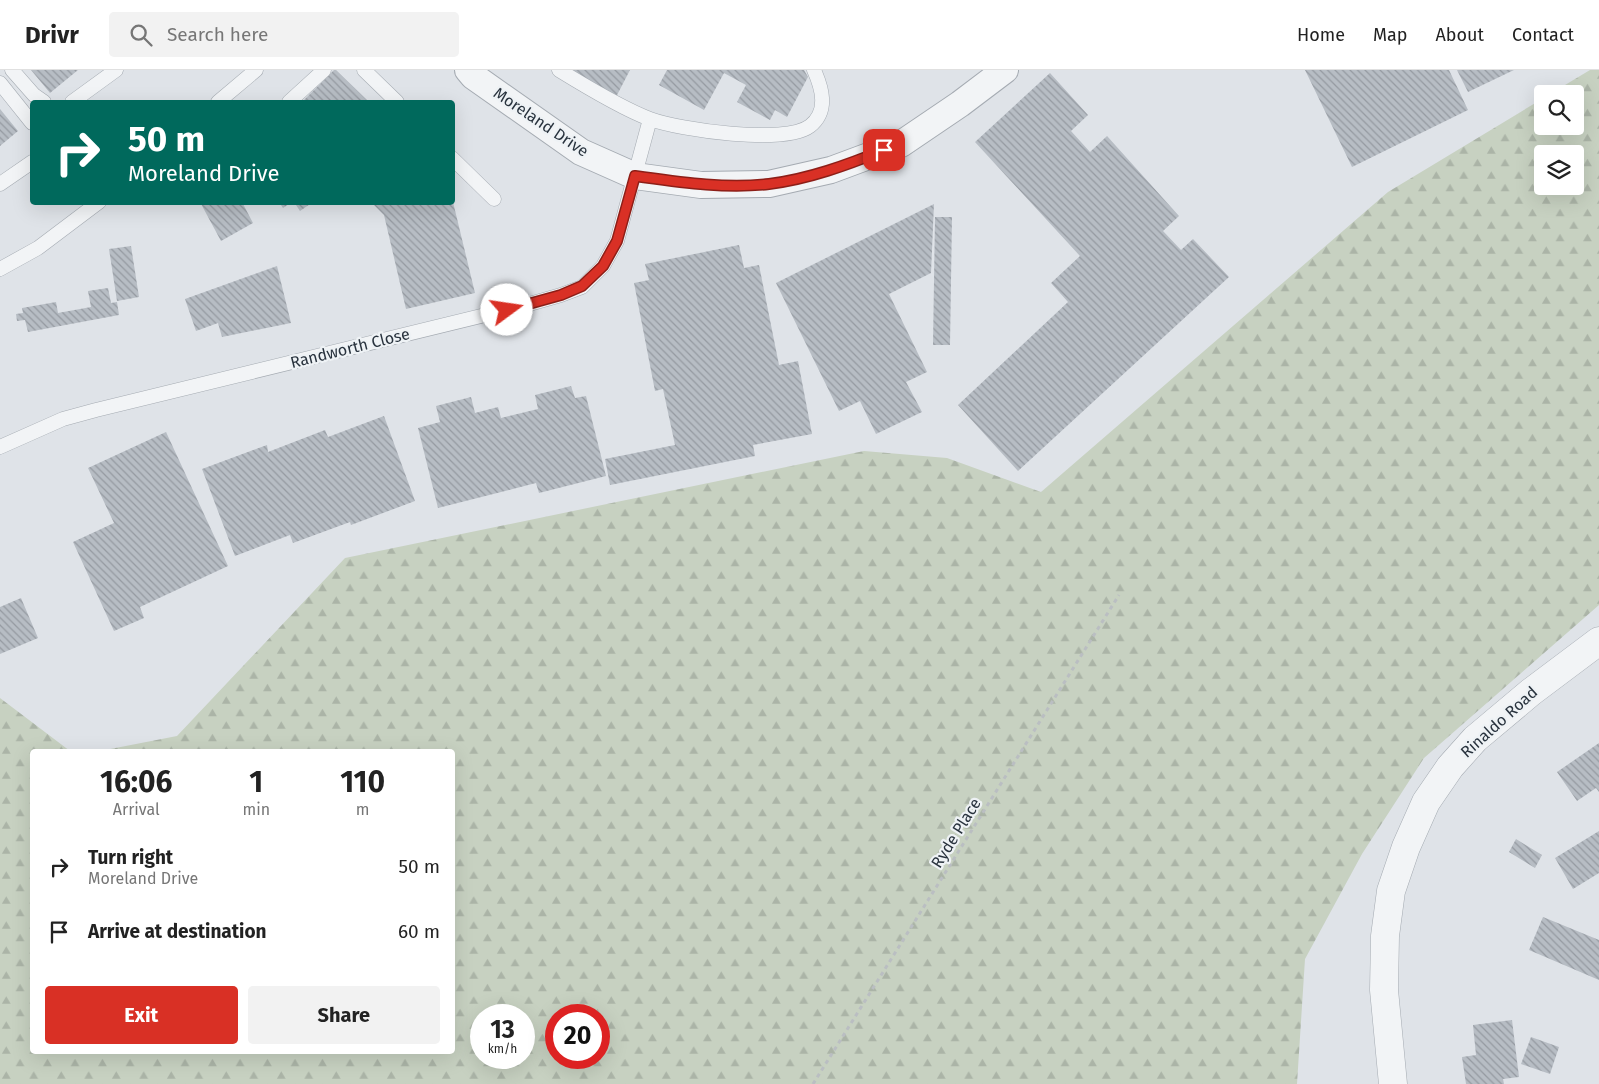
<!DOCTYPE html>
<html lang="en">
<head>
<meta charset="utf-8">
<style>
  :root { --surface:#fff; --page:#f2f2f2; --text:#222; --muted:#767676; --line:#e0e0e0; --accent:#d93025 }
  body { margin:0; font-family:"Fira Sans",sans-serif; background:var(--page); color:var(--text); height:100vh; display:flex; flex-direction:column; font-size:19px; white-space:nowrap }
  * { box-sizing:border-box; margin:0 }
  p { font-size:16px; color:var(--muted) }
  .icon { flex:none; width:28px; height:28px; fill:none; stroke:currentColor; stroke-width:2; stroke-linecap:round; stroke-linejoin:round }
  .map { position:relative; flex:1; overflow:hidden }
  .drawer { position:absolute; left:30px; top:679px; width:425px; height:305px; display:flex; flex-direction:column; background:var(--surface); border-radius:5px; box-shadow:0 5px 20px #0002 }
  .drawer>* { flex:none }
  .banner { position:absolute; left:30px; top:30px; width:425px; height:105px; border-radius:5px; box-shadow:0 5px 20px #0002; background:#00695c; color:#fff; overflow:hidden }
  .tools { position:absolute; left:1534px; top:15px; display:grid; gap:10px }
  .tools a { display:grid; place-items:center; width:50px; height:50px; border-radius:5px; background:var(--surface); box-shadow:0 5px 20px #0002; font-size:25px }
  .speed { position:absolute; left:470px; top:934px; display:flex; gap:10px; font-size:25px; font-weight:700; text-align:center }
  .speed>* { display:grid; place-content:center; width:65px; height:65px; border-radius:50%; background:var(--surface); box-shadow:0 5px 20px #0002; line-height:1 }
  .speed small { font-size:12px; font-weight:400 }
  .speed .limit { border:8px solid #d22; background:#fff; color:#111 }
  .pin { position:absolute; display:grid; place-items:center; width:42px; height:42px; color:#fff; margin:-21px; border-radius:10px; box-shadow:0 2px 8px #0006 }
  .me { position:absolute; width:55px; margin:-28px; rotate:76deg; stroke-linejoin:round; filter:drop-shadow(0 0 4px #0008) }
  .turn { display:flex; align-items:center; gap:18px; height:105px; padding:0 15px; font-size:22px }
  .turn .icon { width:65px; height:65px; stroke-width:2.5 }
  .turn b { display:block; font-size:35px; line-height:42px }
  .eta { display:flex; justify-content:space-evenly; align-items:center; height:85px; text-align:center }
  .eta b { font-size:30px; font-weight:700; line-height:35px }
  .button { display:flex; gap:10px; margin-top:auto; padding:10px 15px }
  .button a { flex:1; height:58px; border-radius:5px; background:var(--accent); color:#fff; font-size:20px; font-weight:700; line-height:58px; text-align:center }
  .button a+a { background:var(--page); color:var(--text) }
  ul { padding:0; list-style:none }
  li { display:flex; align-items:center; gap:15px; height:65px; padding:0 15px }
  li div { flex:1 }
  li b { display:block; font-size:19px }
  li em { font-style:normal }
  header { display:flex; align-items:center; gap:30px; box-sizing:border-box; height:70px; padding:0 25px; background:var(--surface); border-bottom:1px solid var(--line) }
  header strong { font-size:24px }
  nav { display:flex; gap:28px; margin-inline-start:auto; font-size:18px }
  .search { width:350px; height:45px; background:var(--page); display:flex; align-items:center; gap:12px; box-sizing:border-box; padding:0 18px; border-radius:5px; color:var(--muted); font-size:19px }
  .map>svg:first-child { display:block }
  .forest { fill:url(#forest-firs); fill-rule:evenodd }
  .building { fill:url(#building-back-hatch) }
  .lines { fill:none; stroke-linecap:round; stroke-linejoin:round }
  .service-casing { stroke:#a5abb2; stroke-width:15 }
  .minor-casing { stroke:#a5abb2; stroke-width:28 }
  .tertiary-casing { stroke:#a5abb2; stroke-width:29 }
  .path { stroke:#babec2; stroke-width:3; stroke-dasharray:4 4; stroke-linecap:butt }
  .service { stroke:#f2f4f6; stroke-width:14 }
  .minor { stroke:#f2f4f6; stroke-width:26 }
  .tertiary { stroke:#f2f4f6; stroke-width:28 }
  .route-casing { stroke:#8d1f18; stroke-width:12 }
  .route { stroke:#d93025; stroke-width:9 }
  .labels { text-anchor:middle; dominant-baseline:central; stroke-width:4.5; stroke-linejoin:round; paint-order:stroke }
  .street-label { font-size:16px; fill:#29333e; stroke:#eef2f5 }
</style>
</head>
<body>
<header>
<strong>Drivr</strong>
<div class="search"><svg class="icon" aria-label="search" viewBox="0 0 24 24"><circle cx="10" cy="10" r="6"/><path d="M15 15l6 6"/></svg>Search here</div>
<nav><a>Home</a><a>Map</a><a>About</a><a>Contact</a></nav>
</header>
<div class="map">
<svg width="1599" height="1014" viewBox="0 0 1599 1014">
  <defs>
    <pattern id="forest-firs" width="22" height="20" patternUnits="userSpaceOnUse" patternTransform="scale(1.25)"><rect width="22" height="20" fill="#c7d1c1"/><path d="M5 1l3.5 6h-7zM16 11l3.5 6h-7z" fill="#abb4a7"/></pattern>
    <pattern id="building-back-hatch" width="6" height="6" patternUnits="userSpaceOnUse" patternTransform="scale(1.25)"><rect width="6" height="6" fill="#b7bdc4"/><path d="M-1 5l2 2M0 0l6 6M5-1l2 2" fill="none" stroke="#959aa1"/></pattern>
  </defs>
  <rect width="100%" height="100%" fill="#dfe3e8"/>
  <path class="forest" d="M1590 0H1599V535L1424 688 1362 784 1305 889 1297 1014H0V628L70 681H32V981H452V681H100L177 666 345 488 864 381 947 388 1041 422 1388 122 1542 29V56H1575V24H1550ZM1542 84H1575V116H1542ZM481 945H524V988H481ZM556 945H599V988H556Z"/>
  <path class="building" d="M31 0H78L50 23Z
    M334 0H336L369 32H302Z
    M562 0H630L615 29Z
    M667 0H804L808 7 787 47 775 40 770 50 737 32 746 15 724 3 704 40 659 15Z
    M1305 0H1449L1468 40 1352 97Z
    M1457 0H1514L1468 22Z
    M1050 3 1088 45 1071 61 1090 82 1107 66 1179 146 1163 161 1181 180 1193 169 1229 207 1018 401 958 335 1068 232 1051 213 1080 186 975 72Z
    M0 39 18 61 0 76Z
    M200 132H242L253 153 221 171Z
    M279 132H292L283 138Z
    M294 132H313L300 141Z
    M371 132H453L475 223 406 239 384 145Z
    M934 134 931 203 889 224 927 302 906 312 922 342 876 364 860 331 839 341 776 213Z
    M935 147H952L950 275H933Z
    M739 175 744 198 759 195 779 295 798 291 812 364 753 375 755 386 610 415 605 389 675 375 663 319 655 321 634 213 649 210 645 194Z
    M131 176 139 227 117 231 109 179Z
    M277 196 291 253 222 267 218 253 196 261 185 229Z
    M108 218 111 233 117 232 119 245 28 262 25 250 17 251 16 244 23 243 22 238 56 232 58 243 91 237 88 221Z
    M571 316 575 328 586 326 606 406 539 423 536 413 438 438 418 358 440 352 436 336 471 327 475 343 498 337 501 348 538 339 535 325Z
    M384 346 415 431 351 455 350 452 293 473 290 465 235 486 202 399 267 375 268 382 325 360 328 367Z
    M166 362 228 496 140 537 144 548 114 561 73 472 114 453 88 398Z
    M21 528 38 568 0 584V537Z
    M1599 673V722L1596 718 1577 731 1557 702Z
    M1599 761V803L1573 819 1555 788Z
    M1516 769 1542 785 1535 798 1509 782Z
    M1543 847 1599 870V910L1529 880Z
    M1512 950 1519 1007 1503 1009 1504 1014H1466L1462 987 1476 985 1473 955Z
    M1531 967 1559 977 1550 1004 1521 994Z"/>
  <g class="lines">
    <defs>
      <path id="service" d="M12 0 34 25 44 32
        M364 0 397 32
        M559 0C585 16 621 38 650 49 680 60 785 75 810 56 829 41 822 18 814 0
        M0 13 32 53
        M72 32 116 0
        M218 32 256 0
        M289 32 324 0
        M452 88 494 129
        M0 114 32 92
        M0 199 38 178 99 132
        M0 377 63 349 96 340 526 235 561 225 582 217 603 196 617 171 650 49"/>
      <path id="minor" d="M468 0 473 6 581 82 635 106 701 115 769 114 831 100 901 74 960 34 1005 0"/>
      <path id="tertiary" d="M1393 1014 1384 920 1385 866 1391 821 1406 777 1426 732 1450 697 1475 669 1531 622 1599 571"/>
    </defs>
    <use href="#service" class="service-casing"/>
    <use href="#minor" class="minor-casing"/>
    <use href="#tertiary" class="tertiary-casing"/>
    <path class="path" d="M813 1014 1119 525"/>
    <use href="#service" class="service"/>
    <use href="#minor" class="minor"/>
    <use href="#tertiary" class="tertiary"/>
  </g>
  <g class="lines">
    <defs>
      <path id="route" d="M507 240 561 225 582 216 603 196 617 171 635 106C679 112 724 119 769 114 809 109 847 95 884 80"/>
    </defs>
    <use href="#route" class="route-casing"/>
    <use href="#route" class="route"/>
  </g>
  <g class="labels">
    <g class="street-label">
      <text transform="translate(541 52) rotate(34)">Moreland Drive</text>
      <text transform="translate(350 278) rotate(-14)">Randworth Close</text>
      <text transform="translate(1499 652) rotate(-42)">Rinaldo Road</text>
      <text transform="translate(956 763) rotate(-58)">Ryde Place</text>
    </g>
  </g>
</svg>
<div class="tools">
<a><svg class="icon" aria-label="search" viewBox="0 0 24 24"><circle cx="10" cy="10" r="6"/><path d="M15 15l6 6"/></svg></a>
<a><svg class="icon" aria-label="layers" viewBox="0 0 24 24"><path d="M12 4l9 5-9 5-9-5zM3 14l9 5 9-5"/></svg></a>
</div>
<div class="speed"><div>13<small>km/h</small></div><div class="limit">20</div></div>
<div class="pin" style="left:884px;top:80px;background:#d93025"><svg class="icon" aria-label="arrive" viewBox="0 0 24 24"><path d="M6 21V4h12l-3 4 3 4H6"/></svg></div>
<svg class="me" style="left:507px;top:240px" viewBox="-20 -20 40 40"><circle r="19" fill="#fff"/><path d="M0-13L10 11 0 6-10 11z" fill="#d93025"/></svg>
<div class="banner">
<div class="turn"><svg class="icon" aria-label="right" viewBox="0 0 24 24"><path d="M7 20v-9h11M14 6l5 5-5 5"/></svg><div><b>50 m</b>Moreland Drive</div></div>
</div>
<section class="drawer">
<div class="eta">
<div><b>16:06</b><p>Arrival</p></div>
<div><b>1</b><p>min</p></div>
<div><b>110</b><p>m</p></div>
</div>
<ul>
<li><svg class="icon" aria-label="right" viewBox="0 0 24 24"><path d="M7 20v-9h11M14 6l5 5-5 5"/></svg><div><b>Turn right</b><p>Moreland Drive</p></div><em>50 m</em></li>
<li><svg class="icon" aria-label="arrive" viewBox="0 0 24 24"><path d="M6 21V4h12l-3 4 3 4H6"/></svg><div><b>Arrive at destination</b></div><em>60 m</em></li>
</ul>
<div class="button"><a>Exit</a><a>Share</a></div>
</section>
</div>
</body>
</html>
